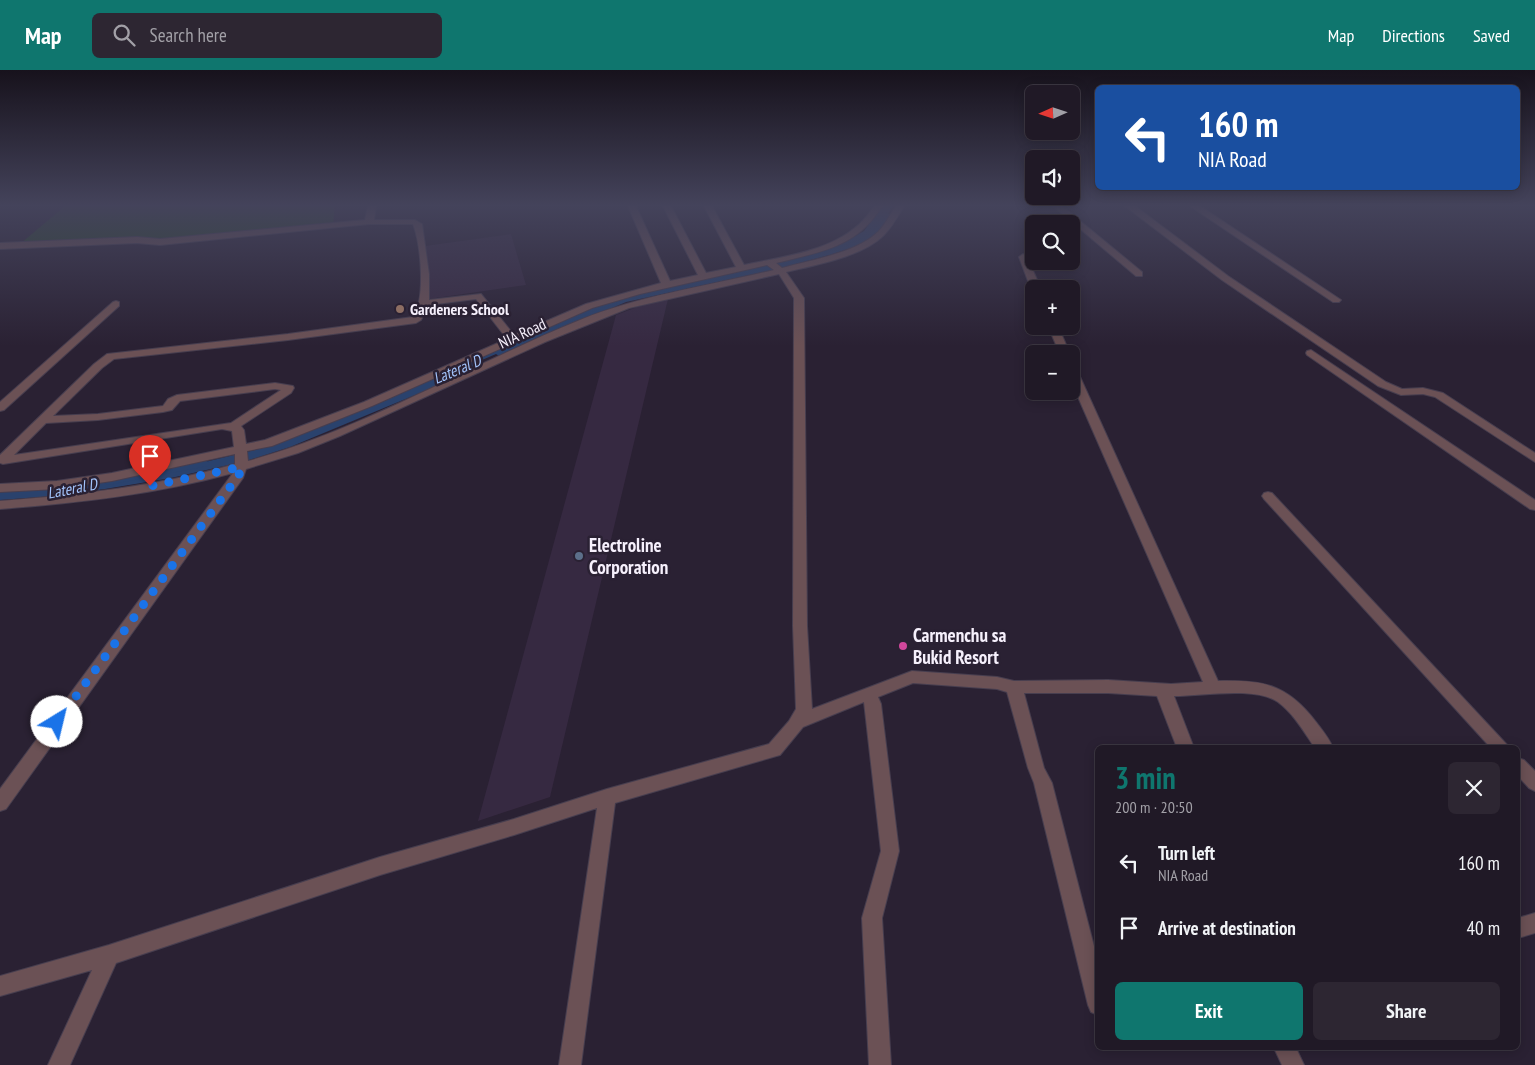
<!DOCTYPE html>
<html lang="en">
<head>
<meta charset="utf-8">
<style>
  :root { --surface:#201926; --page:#2d2632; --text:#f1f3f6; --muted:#a2a0a7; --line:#3d3843; --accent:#0f766e }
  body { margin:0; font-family:"PT Sans Narrow",sans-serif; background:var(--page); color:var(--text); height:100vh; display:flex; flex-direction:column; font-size:19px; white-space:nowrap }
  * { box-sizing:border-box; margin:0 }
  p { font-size:16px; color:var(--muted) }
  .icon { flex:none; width:28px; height:28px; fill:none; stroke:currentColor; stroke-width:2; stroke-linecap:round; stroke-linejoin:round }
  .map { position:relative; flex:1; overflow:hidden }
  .drawer { position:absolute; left:1095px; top:675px; width:425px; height:305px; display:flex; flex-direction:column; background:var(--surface); border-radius:8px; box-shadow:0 2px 12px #0003,0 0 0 1px var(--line) }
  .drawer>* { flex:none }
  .banner { position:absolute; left:1095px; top:15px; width:425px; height:105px; border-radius:8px; box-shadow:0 2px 12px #0003,0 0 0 1px var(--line); background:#1a4fa0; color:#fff; overflow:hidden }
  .needle { width:32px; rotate:267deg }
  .buttons { position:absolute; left:1025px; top:15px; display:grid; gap:10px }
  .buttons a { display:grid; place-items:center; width:55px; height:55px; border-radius:8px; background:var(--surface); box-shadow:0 2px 12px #0003,0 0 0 1px var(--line); font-size:25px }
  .pin { position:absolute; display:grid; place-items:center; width:42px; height:42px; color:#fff; margin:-51px -21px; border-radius:50% 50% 50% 0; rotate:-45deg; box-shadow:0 0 5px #0007 }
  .pin .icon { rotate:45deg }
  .me { position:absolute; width:55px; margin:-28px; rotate:36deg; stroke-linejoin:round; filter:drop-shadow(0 0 4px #0008) }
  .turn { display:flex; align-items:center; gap:18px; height:105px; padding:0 20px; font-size:22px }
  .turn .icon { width:65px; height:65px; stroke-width:2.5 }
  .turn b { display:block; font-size:35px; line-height:42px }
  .round { display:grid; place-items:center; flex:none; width:52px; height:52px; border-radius:8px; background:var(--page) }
  .head { display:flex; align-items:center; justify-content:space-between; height:85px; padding:0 20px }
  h1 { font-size:30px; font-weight:600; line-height:38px; color:var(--accent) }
  .primary-button { display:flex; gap:10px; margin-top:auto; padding:10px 20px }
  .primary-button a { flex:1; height:58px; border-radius:8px; background:var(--accent); color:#fff; font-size:20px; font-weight:600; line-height:58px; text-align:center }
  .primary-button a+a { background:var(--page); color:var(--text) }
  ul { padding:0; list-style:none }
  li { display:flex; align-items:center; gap:15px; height:65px; padding:0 20px }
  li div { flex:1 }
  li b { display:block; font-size:19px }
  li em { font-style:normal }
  header { display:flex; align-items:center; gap:30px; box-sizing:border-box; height:70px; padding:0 25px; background:var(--accent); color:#fff }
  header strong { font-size:24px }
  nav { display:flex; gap:28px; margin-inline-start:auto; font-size:18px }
  .search { width:350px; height:45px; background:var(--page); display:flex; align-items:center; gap:12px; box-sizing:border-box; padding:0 18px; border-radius:8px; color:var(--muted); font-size:19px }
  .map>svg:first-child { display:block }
  .built { fill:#362941 }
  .green { fill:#274626 }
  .water { fill:#2a426d }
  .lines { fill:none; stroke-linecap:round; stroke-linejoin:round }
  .canal { fill:#2a426d; fill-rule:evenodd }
  .street-casing { stroke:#473e4f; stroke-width:2 }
  .street { fill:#6b5155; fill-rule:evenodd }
  .route { stroke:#1a73e8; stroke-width:9; stroke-dasharray:0 16.2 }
  .education-dot { fill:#8d6e63; stroke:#2a2133; stroke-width:2 }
  .service-dot { fill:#5c6f8a; stroke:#2a2133; stroke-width:2 }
  .hotel-dot { fill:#d1479c; stroke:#2a2133; stroke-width:2 }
  .labels { text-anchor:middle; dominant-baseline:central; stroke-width:5; stroke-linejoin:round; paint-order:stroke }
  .far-poi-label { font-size:16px; font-weight:bold; fill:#f6f0fc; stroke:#2a2133; text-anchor:start }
  .far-street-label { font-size:16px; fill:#f6f0fc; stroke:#2a2133 }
  .far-water-label { font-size:16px; font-style:italic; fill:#a3c4fc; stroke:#2a2133 }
  .poi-label { font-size:19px; font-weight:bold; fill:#f6f0fc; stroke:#2a2133; text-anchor:start }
</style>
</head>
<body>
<header>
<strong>Map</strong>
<div class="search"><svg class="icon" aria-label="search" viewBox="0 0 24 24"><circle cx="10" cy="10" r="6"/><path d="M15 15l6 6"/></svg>Search here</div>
<nav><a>Map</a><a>Directions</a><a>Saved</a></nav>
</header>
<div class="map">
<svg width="1535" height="995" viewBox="0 0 1535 995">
  <rect width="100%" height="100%" fill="#2a2133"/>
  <path class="built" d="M511 164 526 215 429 229 425 176Z
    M668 229 550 727 478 751 616 245 637 237Z"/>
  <path class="green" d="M65 136H335L333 155 183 169 20 174Z"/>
  <path class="water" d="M882 136H893L880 157 868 168 829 185 777 199 626 232 499 286 496 284 475 293 480 298 290 377 246 391 171 408 105 419 41 427 0 430V422L46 419 120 410 163 402 259 379 615 229 734 203 845 172 864 161Z"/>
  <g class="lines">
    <path class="canal" d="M891 143 895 146 873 171 829 185 824 182 867 167 888 144Z
      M203 389 210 393 208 396 108 415 101 411 108 407Z"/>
    <defs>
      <path id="street" d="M368 136H376L374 150H415L422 154 429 204V230L481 224 514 265 586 234 661 213 628 136H636L670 211 698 205 663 136H671L706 203 736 197 704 136H712L744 195C790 185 848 180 874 136H882C857 178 819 182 776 193L782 198C811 190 856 183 878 162 885 155 890 145 896 136H904C898 146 892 157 884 165 862 187 815 195 786 202L804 228 807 556 812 639 912 601 997 607 1014 611 1108 610 1171 614 1203 612 1071 311V295L1076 298 1218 611C1264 610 1287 614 1316 652 1322 660 1329 668 1333 678H1315C1304 662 1294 644 1278 632 1255 616 1202 626 1174 626L1194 678H1177L1157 626 1108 623H1024L1044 698 1052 713 1098 892V945L1091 942 1088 935 1034 713 1028 698 1007 622 997 619 913 613 878 627 881 634 899 781 882 848 891 995H869L862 848 881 781 864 632 803 657 780 685 615 733 581 995H559L597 738 514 765 380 805 116 893 70 995H48L92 900 0 926V906L109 875 380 787 514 749 607 719 769 674 789 651 796 639 793 556 794 228 779 204 629 238 545 272 340 366 298 383 246 399 243 408 6 739 0 741V719L233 403C157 424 78 433 0 439V431C79 425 159 416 235 394V384L112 411 57 419 0 422V414L57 411 112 403 234 377 232 361 222 359 3 394 0 393V385L94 294 107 284 288 264 413 247C426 229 421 175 413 154H369L160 175 137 173 0 179V173L137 167 160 169 365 150ZM767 195 774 200C708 216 642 225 580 250 469 295 364 359 248 391L247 381 272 376 372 336 592 238 640 224ZM476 229 507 269 364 332 265 370 246 374 244 360 241 356 291 323 294 318 293 316 275 313 177 325 168 329 163 336 98 344 53 346 102 298 114 289 288 270 416 253 421 250 428 235ZM275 319 281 320 231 353 14 385 46 353 98 350 163 342 172 340 180 331Z
        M1053 136H1062L1142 202V206H1136Z
        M1125 136H1135L1228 206 1386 312 1402 319 1423 318 1443 323 1535 383V392L1435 327 1423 324 1401 325 1378 316 1222 210Z
        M1190 136H1200L1341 230 1339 232H1333Z
        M1023 184 1027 187 1041 219H1034V221L1031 219 1019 187Z
        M116 231 119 232V236L4 340 0 341V332L113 232Z
        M1048 256H1058L1070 284H1060Z
        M1311 280 1535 430V440L1530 439 1307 285 1306 283 1307 281Z
        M1268 422 1272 423 1510 678H1491L1264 429 1262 426 1264 423Z
        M1518 688 1524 690 1535 701V721L1529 718 1518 706Z
        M1535 843V863L1518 868V848Z
        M1274 978H1296L1304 995H1282Z"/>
    </defs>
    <use href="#street" class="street-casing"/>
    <use href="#street" class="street"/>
  </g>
  <linearGradient id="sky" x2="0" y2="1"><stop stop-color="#17121c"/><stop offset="0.49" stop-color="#44435b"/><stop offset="1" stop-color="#44435b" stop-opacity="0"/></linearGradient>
  <rect width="1535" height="276" fill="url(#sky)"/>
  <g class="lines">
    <path class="route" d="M57 652 239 405 241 397 150 416"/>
  </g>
  <circle class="education-dot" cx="400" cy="239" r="5"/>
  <circle class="service-dot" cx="579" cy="486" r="5"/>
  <circle class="hotel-dot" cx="903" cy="576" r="5"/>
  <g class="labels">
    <g class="far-poi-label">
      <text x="410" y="239">Gardeners School</text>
    </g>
    <g class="far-street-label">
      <text transform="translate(522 263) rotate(-25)">NIA Road</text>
    </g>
    <g class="far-water-label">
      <text transform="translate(457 299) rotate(-23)">Lateral D</text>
      <text transform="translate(72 418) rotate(-11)">Lateral D</text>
    </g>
    <g class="poi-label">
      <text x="589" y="475">Electroline<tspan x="589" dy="22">Corporation</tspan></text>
      <text x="913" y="565">Carmenchu sa<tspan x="913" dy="22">Bukid Resort</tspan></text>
    </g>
  </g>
</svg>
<div class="buttons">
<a><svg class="needle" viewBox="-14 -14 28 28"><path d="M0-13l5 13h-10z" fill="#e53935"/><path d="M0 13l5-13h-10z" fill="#a2a0a7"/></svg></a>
<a><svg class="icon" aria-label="sound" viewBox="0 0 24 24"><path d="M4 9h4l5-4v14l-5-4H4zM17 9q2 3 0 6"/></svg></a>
<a><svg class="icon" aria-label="search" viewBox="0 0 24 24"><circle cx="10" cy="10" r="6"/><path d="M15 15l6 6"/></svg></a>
<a>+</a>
<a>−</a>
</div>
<div class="pin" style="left:150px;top:416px;background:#d93025"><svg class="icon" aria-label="arrive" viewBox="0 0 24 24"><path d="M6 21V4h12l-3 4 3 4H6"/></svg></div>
<svg class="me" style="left:57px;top:652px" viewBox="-20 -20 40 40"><circle r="19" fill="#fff"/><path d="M0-13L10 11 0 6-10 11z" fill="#1a73e8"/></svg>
<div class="banner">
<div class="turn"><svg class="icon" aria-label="left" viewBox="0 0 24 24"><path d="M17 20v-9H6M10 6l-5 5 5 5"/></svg><div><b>160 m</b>NIA Road</div></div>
</div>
<section class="drawer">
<div class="head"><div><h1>3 min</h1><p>200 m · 20:50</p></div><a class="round"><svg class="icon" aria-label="close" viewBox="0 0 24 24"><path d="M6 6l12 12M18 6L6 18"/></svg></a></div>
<ul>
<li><svg class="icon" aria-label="left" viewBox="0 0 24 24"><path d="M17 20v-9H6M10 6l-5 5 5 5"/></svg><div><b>Turn left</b><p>NIA Road</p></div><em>160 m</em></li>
<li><svg class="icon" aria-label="arrive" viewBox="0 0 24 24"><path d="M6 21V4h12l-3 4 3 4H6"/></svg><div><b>Arrive at destination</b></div><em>40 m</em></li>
</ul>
<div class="primary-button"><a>Exit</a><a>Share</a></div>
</section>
</div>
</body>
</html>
